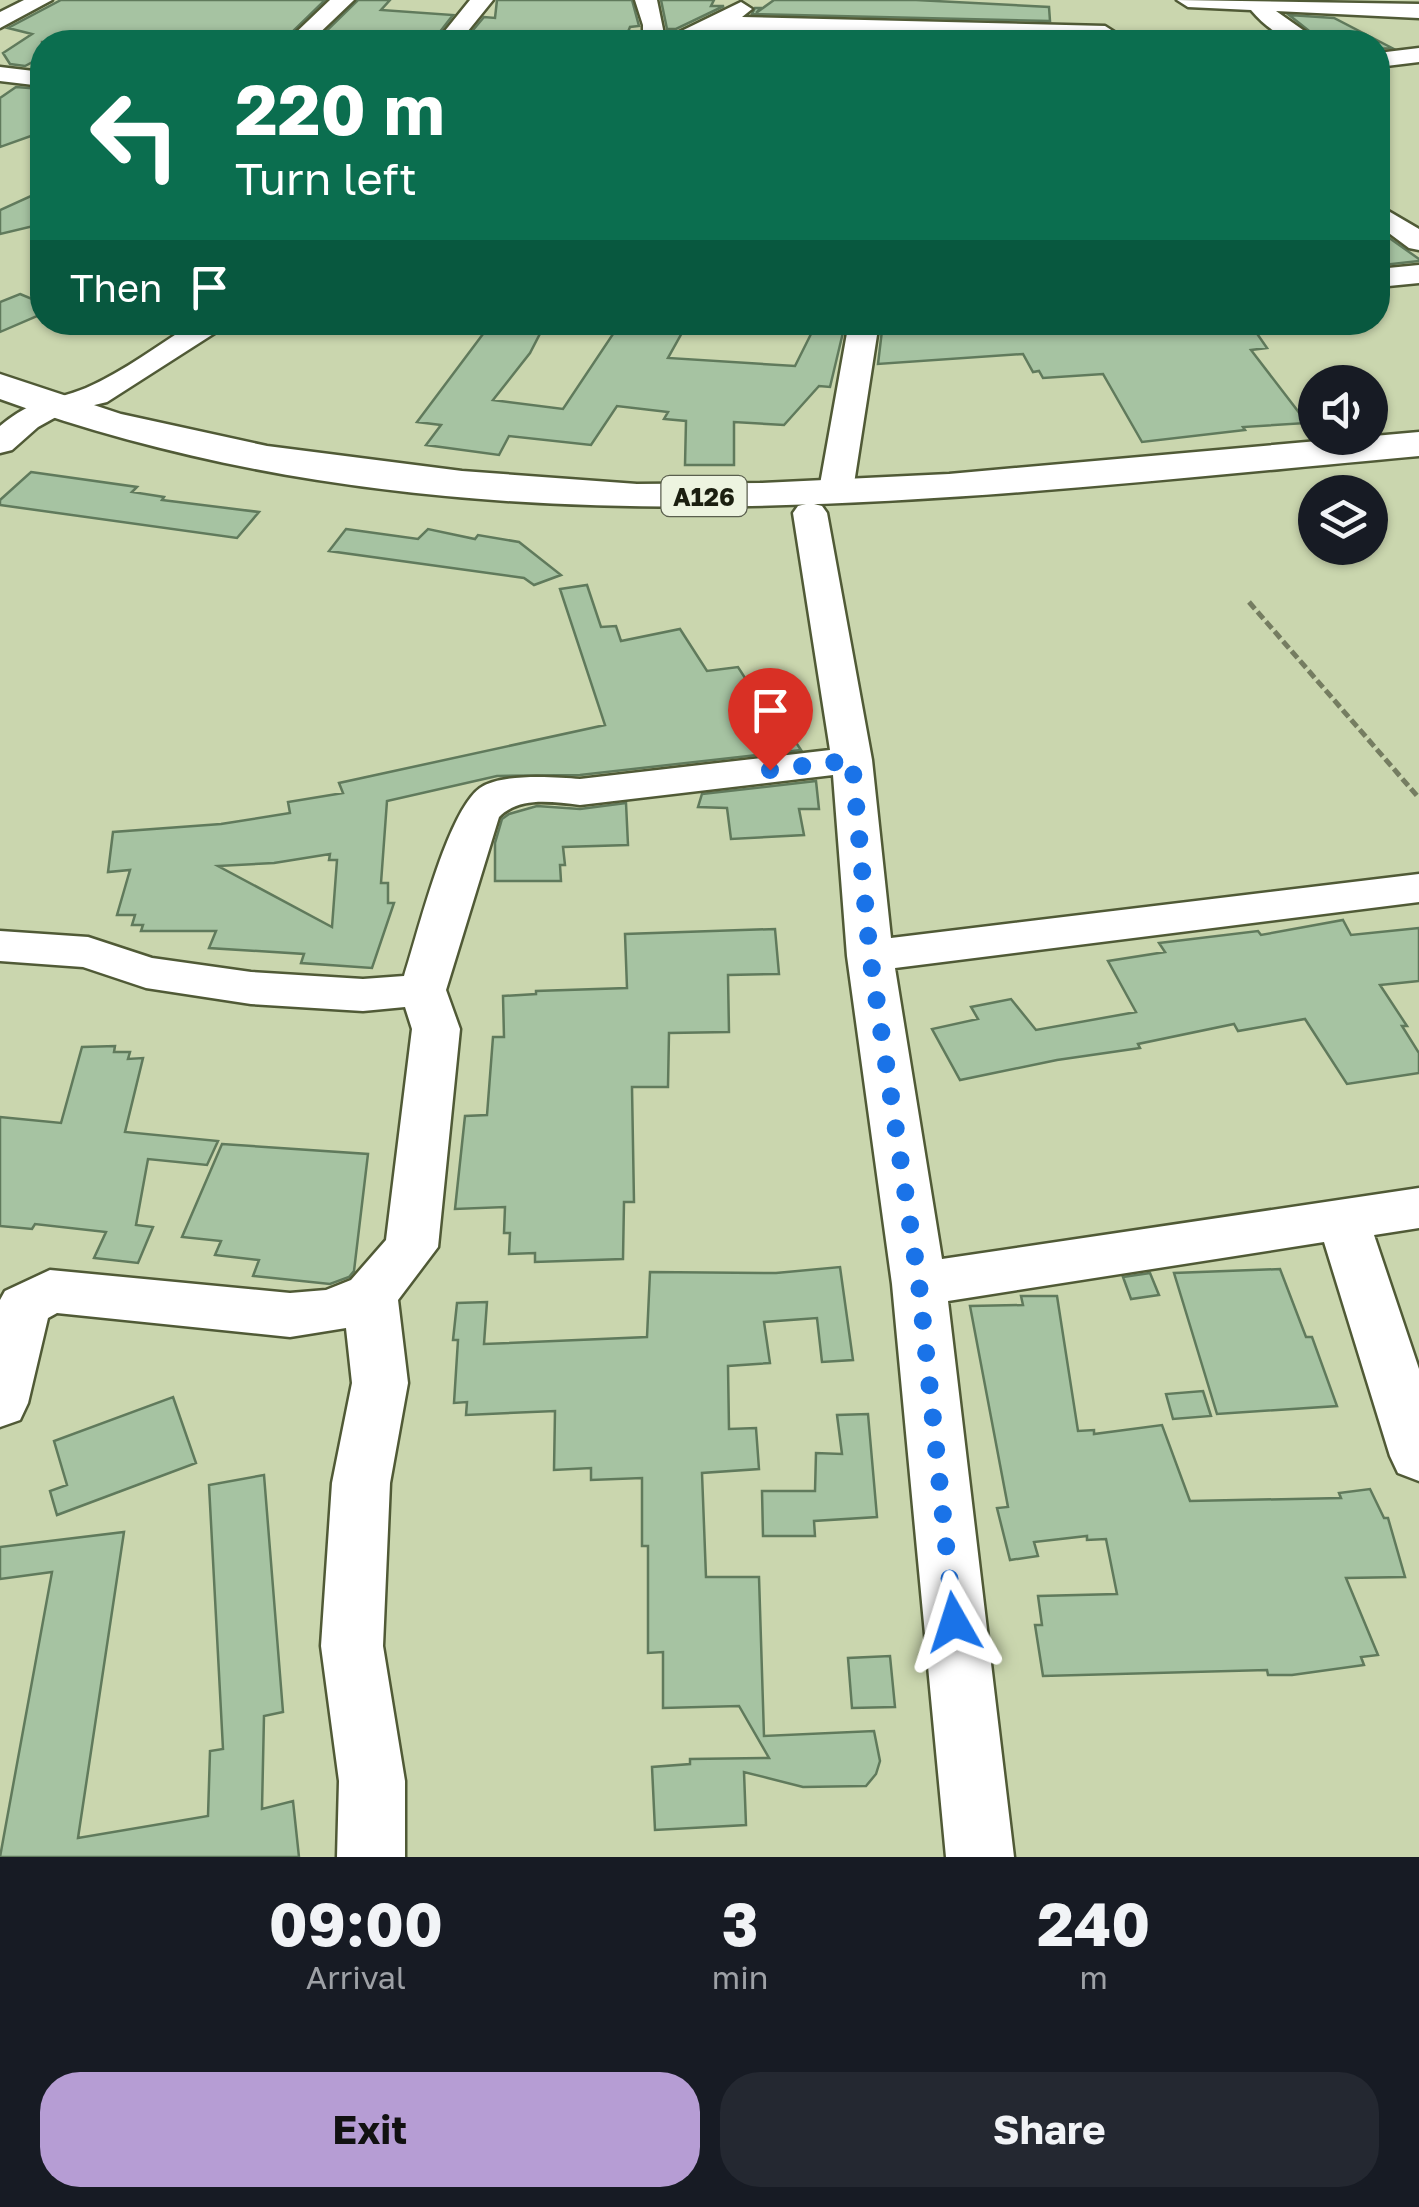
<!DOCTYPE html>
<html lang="en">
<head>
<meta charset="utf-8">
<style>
  :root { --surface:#171b24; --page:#242831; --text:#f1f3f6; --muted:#9ea1a6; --accent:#b69dd4 }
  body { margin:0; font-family:"Golos Text",sans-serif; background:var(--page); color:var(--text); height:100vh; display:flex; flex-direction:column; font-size:38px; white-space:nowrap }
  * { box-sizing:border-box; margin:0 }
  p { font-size:32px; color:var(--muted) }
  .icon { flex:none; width:55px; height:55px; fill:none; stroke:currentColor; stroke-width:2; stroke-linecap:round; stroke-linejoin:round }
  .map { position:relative; height:1857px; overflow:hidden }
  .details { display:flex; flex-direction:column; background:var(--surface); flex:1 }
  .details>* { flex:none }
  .banner { position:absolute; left:30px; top:30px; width:1360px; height:305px; border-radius:40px; box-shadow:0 2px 8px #0004; background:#0b6e4f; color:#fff; overflow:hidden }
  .fabs { position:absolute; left:1298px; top:365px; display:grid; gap:20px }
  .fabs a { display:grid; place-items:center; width:90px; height:90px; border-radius:50%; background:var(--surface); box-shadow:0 2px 8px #0004; font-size:50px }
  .pin { position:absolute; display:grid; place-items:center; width:85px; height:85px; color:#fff; margin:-102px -42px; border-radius:50% 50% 50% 0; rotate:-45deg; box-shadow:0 0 10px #0007 }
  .pin .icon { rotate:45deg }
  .me { position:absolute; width:110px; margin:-55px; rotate:354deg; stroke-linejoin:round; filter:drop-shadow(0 0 8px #0008) }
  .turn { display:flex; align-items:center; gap:35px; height:210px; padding:0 40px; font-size:45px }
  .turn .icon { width:130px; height:130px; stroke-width:2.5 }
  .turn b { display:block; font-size:70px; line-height:85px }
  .then { display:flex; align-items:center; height:95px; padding:0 40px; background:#0003; gap:20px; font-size:38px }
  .eta { display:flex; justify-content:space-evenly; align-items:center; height:170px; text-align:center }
  .eta b { font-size:60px; font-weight:700; line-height:70px }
  .primary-button { display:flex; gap:20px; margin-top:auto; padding:20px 40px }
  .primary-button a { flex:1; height:115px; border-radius:40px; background:var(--accent); color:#111; font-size:40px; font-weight:700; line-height:115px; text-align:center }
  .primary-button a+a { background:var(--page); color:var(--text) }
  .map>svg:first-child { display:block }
  .building { fill:#a6c3a2; stroke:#607a5c; stroke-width:2.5; fill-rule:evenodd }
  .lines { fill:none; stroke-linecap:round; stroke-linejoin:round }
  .minor-casing { stroke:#505a36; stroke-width:5 }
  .highway-casing { stroke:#505a36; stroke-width:5 }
  .path { stroke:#757d61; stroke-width:5; stroke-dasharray:9 4; stroke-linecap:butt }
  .minor { fill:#fff; fill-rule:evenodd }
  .highway { fill:#fff; fill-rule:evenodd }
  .route { stroke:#1a73e8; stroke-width:18; stroke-dasharray:0 32.4 }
  .labels { text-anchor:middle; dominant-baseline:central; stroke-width:10; stroke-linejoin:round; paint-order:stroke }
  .shield { fill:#edf4e0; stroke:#5a5f4e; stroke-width:2.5 }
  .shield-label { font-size:25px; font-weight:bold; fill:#1b1f10 }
</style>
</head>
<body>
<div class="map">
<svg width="1419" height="1857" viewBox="0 0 1419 1857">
  <rect width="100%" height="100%" fill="#cad6ae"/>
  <path class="building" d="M61 0H325L282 42H42V57L25 66 10 64 3 53 32 34 8 28Z
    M358 0H390L381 10 453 15 432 42H315Z
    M497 0H632L639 26 630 27 624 42H463L484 17 495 18Z
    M661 0H714L711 6H724L676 29H667Z
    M774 0H916L1049 7 1050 21 752 14 755 8H761L756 13Z
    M1289 15 1334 18 1392 48 1378 49V42H1323Z
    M785 36 1051 42H783Z
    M16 87 42 89V132L0 147V98Z
    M42 191V224L0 234V210Z
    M1378 230 1419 259V261L1383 265 1378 259Z
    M20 294 42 303V314L0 332V302Z
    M492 322H546L530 353 493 400 563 409 619 325 650 329 654 322H688L668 358 795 366 817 322 845 324 830 387 819 386 784 425 734 422V465H685L686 421 664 419 668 412 617 406 591 445 509 436 499 455 426 445 441 425 417 422Z
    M883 322H967L968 327 1249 322 1267 348 1251 350 1307 423 1243 427 1245 430 1142 442 1103 374 1043 378 1039 371 1033 372 1023 354 878 364Z
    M31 472 137 487 132 492 164 497 162 500 259 512 237 538 0 505V500Z
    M346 529 418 539 428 529 475 539 478 535 519 542 561 575 534 585 524 578 329 551Z
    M587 585 601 627 616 626 621 641 680 629 707 671 738 667 758 698 778 694 797 721 783 723 801 750 580 775 497 776 387 801 381 883H388V903H394L372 968 301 963 304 954 209 948 216 931H141L143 925H132L135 915H117L130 870 108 872 113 832 221 824 290 813 288 802 343 793 339 783 605 725 560 589ZM330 854 329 860H337L332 927 218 866 274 863Z
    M816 781 819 809H799L804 835 731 839 727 808 698 807 702 794Z
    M626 803 628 845 563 847 565 865H560L561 881H495V843L502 819 509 814 537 806 580 809Z
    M1343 920 1351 935 1419 928V981L1380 985 1407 1026H1402L1419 1053V1073L1347 1084 1305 1019 1238 1031 1234 1024 1138 1044 1140 1048 1057 1060 960 1080 932 1029 978 1019 971 1007 1011 999 1036 1030 1136 1012 1108 961 1165 952 1159 943 1258 931 1261 935Z
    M775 929 779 974 728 975 729 1032 669 1033 668 1087H632L634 1202H624L623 1259 535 1262V1253L509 1254 510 1233H504L505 1207 455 1209 465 1116 487 1115 493 1037H504L503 996 536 994V991L627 988 625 934Z
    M115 1046 114 1052H130L128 1059 143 1058 125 1132 218 1141 207 1165 148 1159 136 1225 153 1227 138 1263 94 1258 106 1232 35 1224 32 1229 0 1226V1117L61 1123 82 1047Z
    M222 1144 368 1154 354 1271 349 1277 330 1284 253 1276 259 1260 215 1255 221 1241 182 1237Z
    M840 1267 853 1360 822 1362 817 1318 764 1322 770 1363 728 1366 729 1429 756 1428 759 1469 702 1473 706 1577H759L764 1736 874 1731 880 1761 876 1774 866 1786 803 1787 744 1772 746 1825 655 1830 652 1767 690 1764V1759L769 1758 739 1706 663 1708V1652L648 1653V1546H642V1478L591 1480V1468L554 1470 555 1411 466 1415 467 1402 454 1403 458 1340H453L457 1303 487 1302 484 1344 647 1337 650 1272 776 1273Z
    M1280 1269 1306 1337H1312L1337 1406 1217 1414 1174 1273Z
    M1150 1273 1159 1295 1131 1299 1123 1277Z
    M1021 1296H1057L1078 1431 1094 1430V1434L1162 1425 1190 1501 1341 1498 1339 1493 1370 1489 1384 1518H1388L1405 1577 1346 1578 1378 1655 1361 1657 1364 1665 1292 1675H1268L1267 1670 1043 1676 1035 1625H1042L1038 1596 1117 1594 1106 1539 1087 1540V1536L1034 1542 1038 1556 1010 1560 997 1508 1008 1507 970 1306 1023 1305Z
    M1203 1391 1211 1416 1173 1419 1166 1394Z
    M173 1397 196 1463 57 1515 50 1491 67 1485 54 1441Z
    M868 1414 877 1517 814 1521 815 1536H763L762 1491H815L816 1453 842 1454 837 1415Z
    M264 1475 283 1712 264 1716 262 1809 293 1801 299 1857H0L52 1572 0 1579V1547L124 1532 78 1838 208 1816 210 1751 223 1749 209 1485Z
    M890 1656 895 1707 852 1708 848 1658Z"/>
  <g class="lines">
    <defs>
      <path id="minor" d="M24 0H52L0 28V12Z
        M330 0H354L310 42H286Z
        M470 0H493L459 42H436Z
        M635 0H657L665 39 741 2 752 9 742 17 1105 26 1116 33 1105 40 717 30 692 42H643V25Z
        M1177 0 1419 4V18L1276 11 1320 42C1290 44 1271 33 1251 10L1188 7Z
        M1419 48V62L1378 67V53Z
        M0 67 42 72V86L0 81Z
        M1378 205 1419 229V250L1409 248 1378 225Z
        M1419 265V283L1378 287V269Z
        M195 322H232L107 402 65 412 38 427 12 450 0 453V426C35 397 49 403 86 388 123 372 160 344 195 322Z
        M849 322H879L853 490 848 497H824L819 490Z
        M810 503 822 506 827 513 872 760 891 938 1419 874V902L895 968 942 1259 1419 1188V1228L1374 1235 1419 1369V1481L1398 1473 1390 1456 1324 1242 948 1301 1014 1857H946L892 1284 847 956 833 775 580 805C552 802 520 796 499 817L446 990 460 1029 438 1247 398 1300 408 1383 390 1483 383 1646 405 1781V1857H337L339 1781 321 1646 332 1483 352 1383 346 1328 290 1337 57 1313 48 1318 28 1403 20 1420 0 1427V1300L5 1291 50 1270 290 1293 326 1290 351 1280 386 1240 412 1029 405 1007 363 1011 251 1004 146 988 83 967 0 961V931L88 937 152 958 251 972 363 979 404 976C418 933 447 812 480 788 502 773 554 777 580 779L830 750 793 513 798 506Z"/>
      <path id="highway" d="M0 374 121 414 267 446 462 471 637 484 760 483 949 474 1419 432V456C943 499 462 567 0 399Z"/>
    </defs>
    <use href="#minor" class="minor-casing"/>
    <use href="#highway" class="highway-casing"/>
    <path class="path" d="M1249 602 1419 798"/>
    <use href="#minor" class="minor"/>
    <use href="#highway" class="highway"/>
  </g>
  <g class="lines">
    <path class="route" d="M770 770 852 760 870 956 919 1284 954 1622"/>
  </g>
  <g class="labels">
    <rect class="shield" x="661.5" y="476" width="85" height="40" rx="8"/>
    <g class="shield-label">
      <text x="704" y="496">A126</text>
    </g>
  </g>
</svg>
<div class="fabs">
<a><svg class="icon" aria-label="sound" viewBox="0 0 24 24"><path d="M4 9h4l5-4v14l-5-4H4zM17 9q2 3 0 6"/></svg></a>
<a><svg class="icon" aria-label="layers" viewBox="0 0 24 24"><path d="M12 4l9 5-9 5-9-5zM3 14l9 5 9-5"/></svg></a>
</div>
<div class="pin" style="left:770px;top:770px;background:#d93025"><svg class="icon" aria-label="arrive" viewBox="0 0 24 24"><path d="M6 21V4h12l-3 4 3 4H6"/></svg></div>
<svg class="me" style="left:954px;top:1622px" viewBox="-20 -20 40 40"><path d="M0-17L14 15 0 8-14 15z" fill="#1a73e8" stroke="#fff" stroke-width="4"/></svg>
<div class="banner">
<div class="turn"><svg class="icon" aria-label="left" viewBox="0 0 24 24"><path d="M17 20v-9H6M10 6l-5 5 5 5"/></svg><div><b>220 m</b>Turn left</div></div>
<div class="then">Then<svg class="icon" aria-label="arrive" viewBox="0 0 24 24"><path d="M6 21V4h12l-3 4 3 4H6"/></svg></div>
</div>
</div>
<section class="details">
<div class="eta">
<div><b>09:00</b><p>Arrival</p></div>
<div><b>3</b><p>min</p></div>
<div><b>240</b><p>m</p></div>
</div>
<div class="primary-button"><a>Exit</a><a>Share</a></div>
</section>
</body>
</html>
